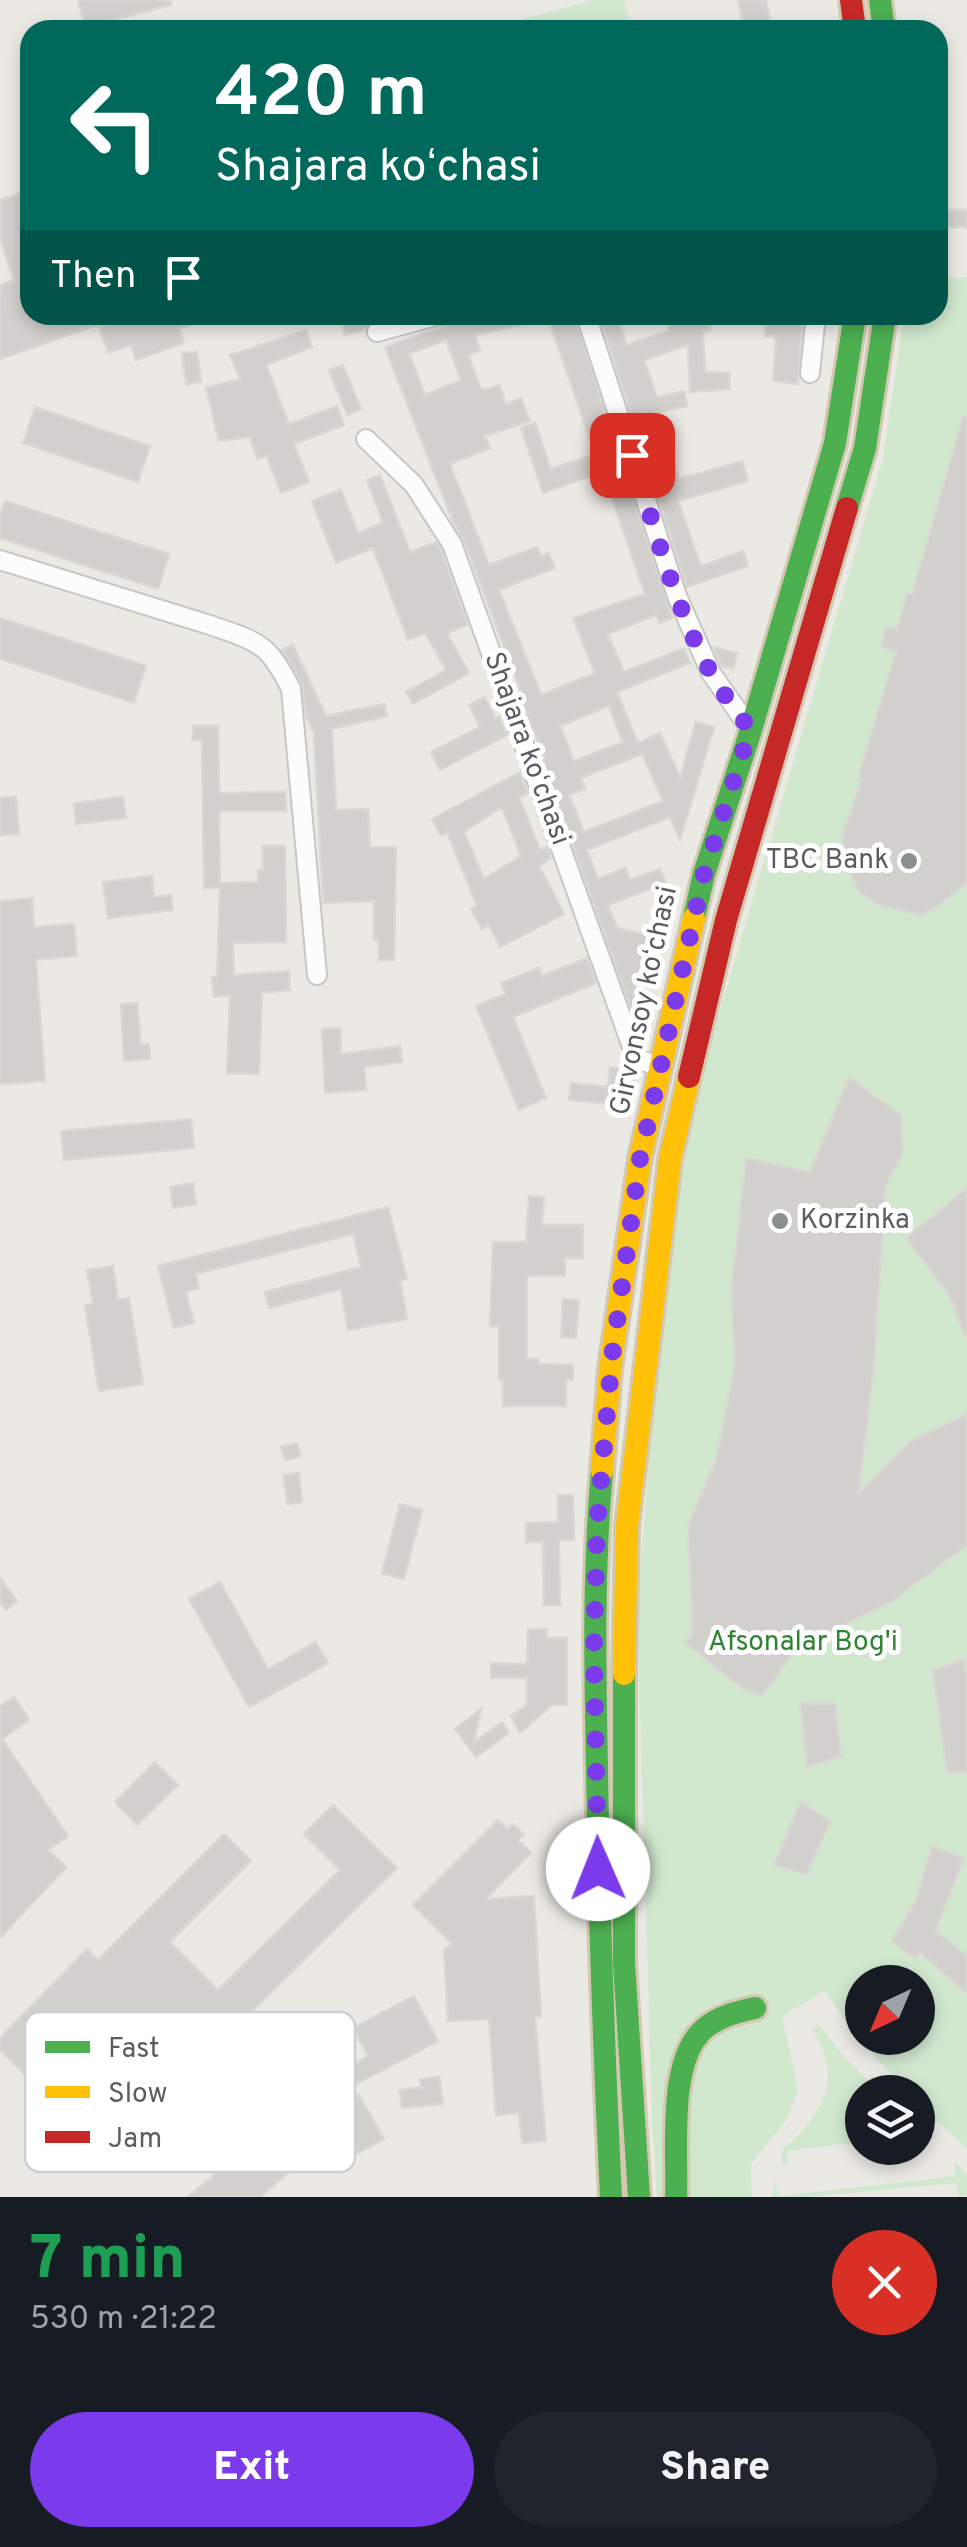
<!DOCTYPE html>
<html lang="en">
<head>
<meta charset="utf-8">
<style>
  :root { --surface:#171b24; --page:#20242c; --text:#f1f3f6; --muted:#9ea1a6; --accent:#7c3aed }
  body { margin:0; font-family:Overpass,sans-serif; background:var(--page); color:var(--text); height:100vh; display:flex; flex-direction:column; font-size:38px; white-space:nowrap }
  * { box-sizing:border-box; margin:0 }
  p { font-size:32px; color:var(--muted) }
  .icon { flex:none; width:55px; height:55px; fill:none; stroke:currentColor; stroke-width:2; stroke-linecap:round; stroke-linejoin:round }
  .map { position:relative; height:2197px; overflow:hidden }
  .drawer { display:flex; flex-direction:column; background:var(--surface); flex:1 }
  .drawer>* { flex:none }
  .hud { position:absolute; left:20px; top:20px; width:928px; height:305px; border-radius:30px; box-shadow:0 5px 15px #0003; background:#00695c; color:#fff; overflow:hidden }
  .needle { width:65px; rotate:224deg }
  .buttons { position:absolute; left:845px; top:1965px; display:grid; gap:20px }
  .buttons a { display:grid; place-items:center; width:90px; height:90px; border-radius:50%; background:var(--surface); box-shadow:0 5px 15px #0003; font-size:50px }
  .pin { position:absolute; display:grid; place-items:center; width:85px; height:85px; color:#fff; margin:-42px; border-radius:20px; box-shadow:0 5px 15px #0006 }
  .me { position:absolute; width:110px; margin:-55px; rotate:359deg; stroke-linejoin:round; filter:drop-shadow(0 0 8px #0008) }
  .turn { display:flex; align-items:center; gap:35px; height:210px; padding:0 30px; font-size:45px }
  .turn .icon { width:130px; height:130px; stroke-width:2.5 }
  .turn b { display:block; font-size:70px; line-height:85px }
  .then { display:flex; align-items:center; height:95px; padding:0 30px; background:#0003; gap:20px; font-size:38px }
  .round { display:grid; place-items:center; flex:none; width:105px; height:105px; border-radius:52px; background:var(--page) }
  .head { display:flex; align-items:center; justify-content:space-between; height:170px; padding:0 30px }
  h1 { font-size:60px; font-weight:800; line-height:75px; color:#1e9e55 }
  .action { display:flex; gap:20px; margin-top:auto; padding:20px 30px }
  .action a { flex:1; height:115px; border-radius:60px; background:var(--accent); color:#fff; font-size:40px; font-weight:800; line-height:115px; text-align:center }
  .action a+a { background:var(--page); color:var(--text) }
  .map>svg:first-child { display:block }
  .green { fill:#d1e7ce; fill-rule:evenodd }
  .building { fill:#d1d0cd; stroke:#dad8d3; stroke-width:2.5; fill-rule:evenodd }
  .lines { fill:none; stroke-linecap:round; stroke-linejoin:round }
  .street-casing { stroke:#c7c7c6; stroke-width:22 }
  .fast-casing { stroke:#d3c9b1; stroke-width:28 }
  .slow-casing { stroke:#d3c9b1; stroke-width:28 }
  .jam-casing { stroke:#d3c9b1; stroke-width:28 }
  .street { stroke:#fcfcfb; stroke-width:18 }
  .fast { stroke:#4caf50; stroke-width:22 }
  .slow { stroke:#ffc107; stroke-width:22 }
  .jam { stroke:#c62828; stroke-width:22 }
  .route { stroke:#7c3aed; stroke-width:18; stroke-dasharray:0 32.4 }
  .poi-dot { fill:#8c8f90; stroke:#fff; stroke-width:4 }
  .labels { text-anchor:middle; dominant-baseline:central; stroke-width:10; stroke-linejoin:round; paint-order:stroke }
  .street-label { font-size:28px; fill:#5a5e63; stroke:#fff }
  .poi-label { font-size:28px; fill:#5a5e63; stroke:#fff; text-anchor:end }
  .park-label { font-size:28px; fill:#308332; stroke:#fff }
  .key { fill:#fff; stroke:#cecfd0; stroke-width:2.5 }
  .key-label { font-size:28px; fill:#5a5e63 }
</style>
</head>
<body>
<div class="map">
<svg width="967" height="2197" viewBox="0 0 967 2197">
  <rect width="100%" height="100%" fill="#eae9e4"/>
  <path class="green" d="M593 0H624L632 30H482Z
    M967 277V2149L918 2101V2092H909L864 2045 824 1991 787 2013 783 2020 798 2091 786 2120 751 2164 752 2197H657L652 2122 637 1610 672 1173 883 458 904 315H938V279ZM862 1982H918V2038H862Z
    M816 2025 820 2026 846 2059 880 2092H862V2142L786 2151 788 2163 782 2165V2150C822 2117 845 2078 812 2030Z
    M955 2161 967 2175V2195L959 2197 956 2183 806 2197H773L774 2180 779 2196 955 2176Z"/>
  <path class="building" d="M78 0H170L171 5 85 27Z
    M738 0H766L772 30H744Z
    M30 189V315L120 317 0 359V285L14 280 0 238V200Z
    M938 210H967V227H938Z
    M133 315H211V317L179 329 184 343 136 360 131 345 108 353 99 327Z
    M340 315H392L373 320 365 330 345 335Z
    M451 315H473L474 320 495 315H537L538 321 475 335 480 351 468 355 480 387 485 390 499 385 506 404 521 398 530 421 485 436 490 448 450 464 489 565 537 547 541 556 549 553 555 568 499 590 541 695 595 673 573 618 645 594 603 472 543 493 521 428 535 423 551 469 595 454 547 315H574L672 618 659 623 656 615 608 634 624 672 684 648 690 663 617 692 638 743 660 733 680 777 696 722 714 727 680 840 670 817 587 850 598 879 625 868 630 880 660 869 666 883 608 905 617 928 653 936 639 1017H634L543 761 546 759 530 724 523 705 525 703 464 540 454 524 385 347 443 327ZM446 340 461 380 425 395 409 354ZM609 706 623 742 574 761 560 726ZM642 754 663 801 584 832 569 795 585 789 581 778Z
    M599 315H618L626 345 669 331 666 315H708L710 330 703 331 705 372 729 373 730 389 690 392 688 345 644 360 657 397 684 391 687 406 648 415 666 467 674 464 679 479 742 461 748 481 678 501 701 566 743 551 748 566 687 587Z
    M767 315H803L798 384 773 381 776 337 765 336Z
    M306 330 312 347 266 365 289 424 337 406 344 425 294 444 309 482 281 493 267 456 258 459 250 437 219 441 206 388 240 379 230 355Z
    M197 352 201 382 186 384 182 353Z
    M343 365 361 409 347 415 329 370Z
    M35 407 150 446 138 482 23 443Z
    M963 417H967V883L934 909 920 915 878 905 859 891 845 864 842 836 862 779 858 778 896 651 881 647 886 627 897 630 907 593 912 594Z
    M380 475 410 552 436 542 441 550 468 625 447 633 469 673 413 704 406 692 446 670 425 633 408 640 373 548 336 563 312 501 341 490 358 533 383 523 367 480Z
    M5 501 169 554 158 589 0 538V516Z
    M0 618 146 666 134 703 0 659Z
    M293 645 326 716 384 704 387 716 332 729 336 810 368 809 370 847H396L394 960H379L378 940H374V901L323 903 314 733 306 716 302 684 282 650Z
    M713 647 737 653 733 669 722 666Z
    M485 697 496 719 500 716 507 735 440 770 431 752 480 727 469 705Z
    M193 726H218L219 793 285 792 286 811H219L220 883 258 882V870H263V846H285L286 942 233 943 234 975 289 971 290 990 262 993 259 1074 227 1073 230 995 214 997 212 977H217L220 888H204L202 740H193Z
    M520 772 528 793 519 797 540 850 547 847 551 858 539 866 564 914 500 947 489 925 482 929 471 909 477 906 447 832 441 836 432 819ZM502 807 521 856 484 879 464 832Z
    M16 797 19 834 0 835V798Z
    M123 797 126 818 76 824 74 803Z
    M152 876 154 897 171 895 173 910 108 918 103 882Z
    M32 898 34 927 74 924 77 956 36 960 45 1081 0 1084V901Z
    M587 958 596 983 513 1017 546 1098 519 1110 476 1006 506 994 501 983 539 968 542 976Z
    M137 1003 141 1044H149L150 1059 124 1061 121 1004Z
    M340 1028 341 1054 400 1046 402 1062 364 1067 366 1090 325 1093 322 1029Z
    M610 1067 635 1071 633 1096 611 1093 610 1104 569 1100 571 1083 608 1087Z
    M849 1077 901 1115 903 1152 886 1185 873 1377 859 1493 909 1442 967 1414V1545L891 1602 798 1647 762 1696 743 1689 684 1642 692 1635 688 1525 716 1460 735 1365 731 1290 746 1158 810 1172Z
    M191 1119 194 1148 64 1160 61 1131Z
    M193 1183 196 1204 173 1208 170 1187Z
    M967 1188V1338H966L948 1293 906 1238Z
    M529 1196 544 1197 542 1225H583V1258H565V1276H527V1359H538V1364L573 1365V1380H566V1406H503V1380H499V1326H490L493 1242H526Z
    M388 1207 407 1279 400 1281 407 1319 348 1330 341 1289 269 1308 265 1292 361 1267 353 1234 196 1274 199 1288 186 1292 194 1323 174 1328 158 1266Z
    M113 1266 118 1300 129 1298 143 1384 99 1391 85 1305 93 1304 87 1270Z
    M563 1299 579 1300 576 1338 561 1337Z
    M297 1443 301 1456 285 1460 281 1447Z
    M299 1473 302 1502 288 1504 283 1475Z
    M558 1495H573L574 1540H559L560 1605H544L543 1542H526V1523L558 1522Z
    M400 1504 422 1510 404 1579 382 1573Z
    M0 1578 17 1601 6 1610 0 1603Z
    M220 1582 268 1669 316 1642 328 1663 249 1707 189 1599Z
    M528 1629H547L546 1638H567V1705H552L520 1733 511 1716 527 1705V1678H491V1663L527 1664Z
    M964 1659 967 1676V1773L947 1772 933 1670Z
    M14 1697 29 1720 2 1739 68 1836 48 1850 66 1867 0 1938V1706Z
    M800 1703 835 1704 842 1756 807 1767Z
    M481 1709 474 1742 502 1722 509 1733 476 1757 455 1729Z
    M155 1762 178 1785 137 1825 115 1802Z
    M801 1801 830 1822 806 1875 774 1865Z
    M333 1805 397 1868 218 2045 188 2014 78 2127 0 2050V2038L87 1949 98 1960 224 1834 251 1861 170 1942 218 1990 340 1870 304 1834Z
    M498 1820 507 1829 513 1824 524 1835 518 1840 531 1853 486 1899 534 1896 541 2016 535 2017 546 2141 522 2143 519 2113 496 2115 489 2019 448 2021 444 1950 452 1944 413 1905Z
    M932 1846 964 1858 935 1931 967 1955V1994L920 1952 915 1959 892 1941 916 1900Z
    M414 1996 438 2041 330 2098 359 2095 384 2139 341 2162 302 2092 368 2056 353 2028Z
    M439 2077 443 2104 402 2108 400 2090 422 2087 420 2079Z
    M259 2138 288 2173 260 2197H188Z"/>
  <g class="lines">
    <defs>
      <path id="street" d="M586 315 677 596 711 673 751 730
        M377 332 439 315
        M810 373 816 315
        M366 439 414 485 452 544 636 1058 662 1068
        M0 560 210 625C258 642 268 642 291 689L317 975"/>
      <path id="fast" d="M880 0 884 30
        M847 508 865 448 885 315
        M694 918 704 874 751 730 835 443 855 315
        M602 1471C593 1570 595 1669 597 1769 599 1912 604 2054 611 2197
        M624 1674V1963L639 2197
        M676 2197C678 2151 667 2061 704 2029 719 2016 737 2012 755 2008"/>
      <path id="slow" d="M602 1471 610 1369 640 1159 694 918
        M624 1674 627 1526 670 1159 689 1077"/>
      <path id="jam" d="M851 0 855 30
        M689 1077 726 920 847 508"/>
    </defs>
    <use href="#street" class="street-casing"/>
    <use href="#fast" class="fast-casing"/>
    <use href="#slow" class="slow-casing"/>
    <use href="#jam" class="jam-casing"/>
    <use href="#street" class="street"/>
    <use href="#fast" class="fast"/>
    <use href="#slow" class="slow"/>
    <use href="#jam" class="jam"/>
  </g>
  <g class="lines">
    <path class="route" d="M598 1869 594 1652 597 1527 612 1357 640 1159 704 874 750 730C737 711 722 693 711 673 674 606 655 527 632 455"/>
  </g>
  <g class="poi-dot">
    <circle cx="909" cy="861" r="10"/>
    <circle cx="780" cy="1221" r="10"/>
  </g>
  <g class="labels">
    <g class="street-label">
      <text transform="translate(526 749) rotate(70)">Shajara koʻchasi</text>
      <text transform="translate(645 1001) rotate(-78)">Girvonsoy koʻchasi</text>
    </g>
    <g class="poi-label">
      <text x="889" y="861">TBC Bank</text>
      <text x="800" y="1221" text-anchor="start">Korzinka</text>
    </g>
    <g class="park-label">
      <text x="803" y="1643">Afsonalar Bog'i</text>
    </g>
  </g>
  <rect x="25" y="2012" width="330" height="160" rx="15" class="key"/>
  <rect x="45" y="2041" width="45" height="12" fill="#4caf50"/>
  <rect x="45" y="2086" width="45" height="12" fill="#ffc107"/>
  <rect x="45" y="2131" width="45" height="12" fill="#c62828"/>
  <g class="key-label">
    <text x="108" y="2057">Fast</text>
    <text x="108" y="2102">Slow</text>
    <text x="108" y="2147">Jam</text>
  </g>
</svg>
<div class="buttons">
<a><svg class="needle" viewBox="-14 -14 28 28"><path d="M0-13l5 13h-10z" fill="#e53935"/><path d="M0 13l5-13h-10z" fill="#9ea1a6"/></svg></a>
<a><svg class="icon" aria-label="layers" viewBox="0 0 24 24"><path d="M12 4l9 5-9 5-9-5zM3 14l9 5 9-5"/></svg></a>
</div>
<div class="pin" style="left:632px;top:455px;background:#d93025"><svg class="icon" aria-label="arrive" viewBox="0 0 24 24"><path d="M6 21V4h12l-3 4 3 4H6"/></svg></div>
<svg class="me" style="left:598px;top:1869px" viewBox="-20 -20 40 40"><circle r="19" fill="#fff"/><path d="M0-13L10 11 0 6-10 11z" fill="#7c3aed"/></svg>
<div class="hud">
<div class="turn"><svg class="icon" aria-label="left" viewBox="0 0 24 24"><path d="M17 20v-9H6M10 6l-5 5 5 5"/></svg><div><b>420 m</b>Shajara koʻchasi</div></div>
<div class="then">Then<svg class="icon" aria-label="arrive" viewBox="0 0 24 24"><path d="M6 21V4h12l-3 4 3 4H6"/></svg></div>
</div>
</div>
<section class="drawer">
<div class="head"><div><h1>7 min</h1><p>530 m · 21:22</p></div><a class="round" style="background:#d93025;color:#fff"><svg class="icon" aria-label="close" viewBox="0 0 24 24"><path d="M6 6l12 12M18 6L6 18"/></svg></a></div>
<div class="action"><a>Exit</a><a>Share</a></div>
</section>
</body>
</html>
